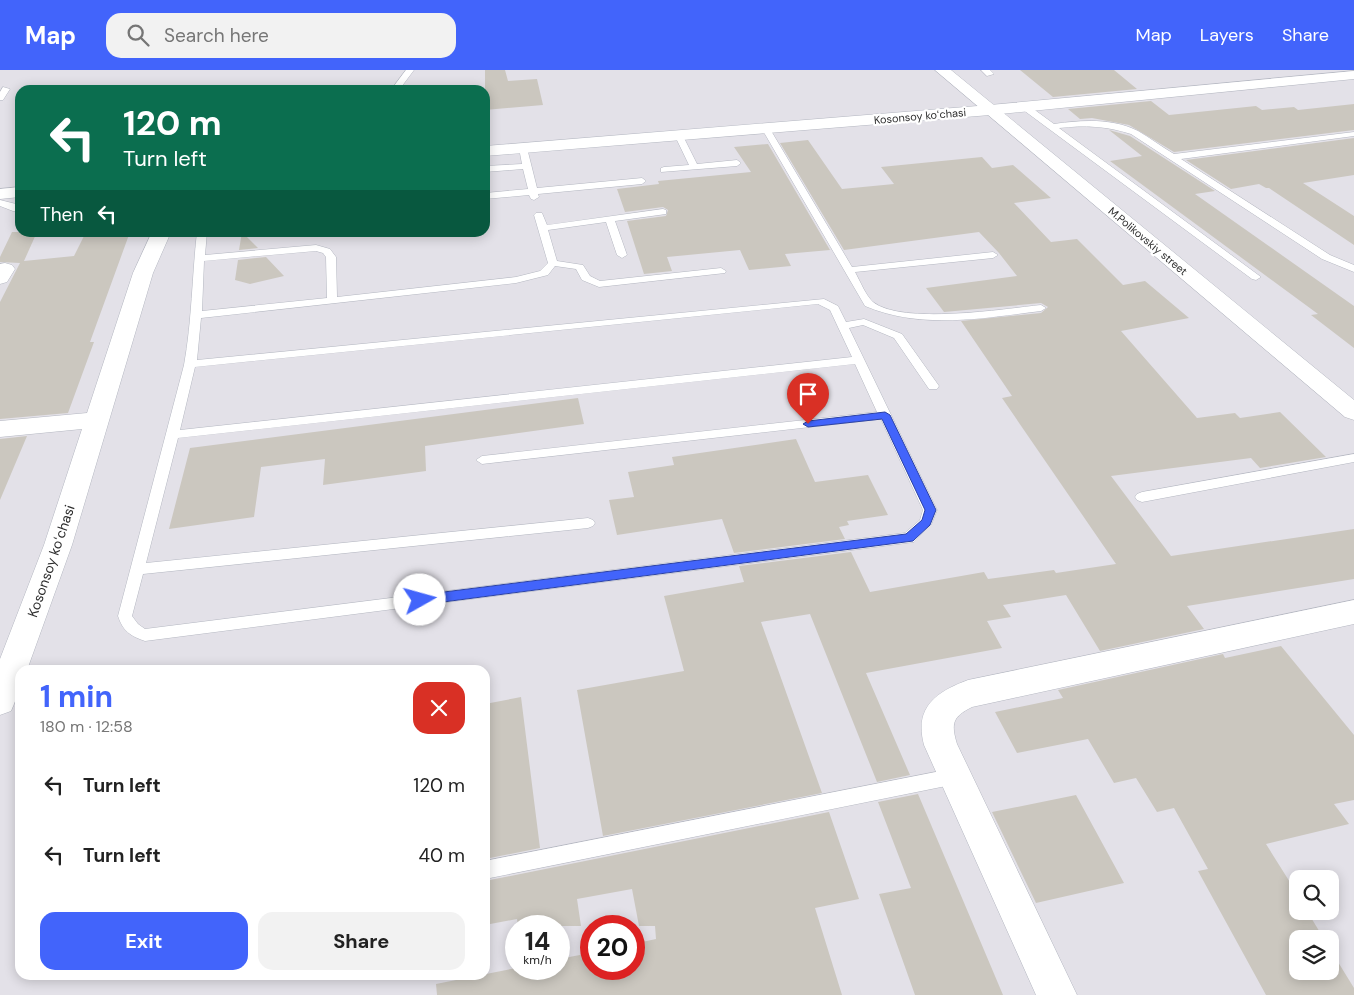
<!DOCTYPE html>
<html lang="en">
<head>
<meta charset="utf-8">
<style>
  :root { --surface:#fff; --page:#f2f2f2; --text:#222; --muted:#767676; --accent:#4264fb }
  body { margin:0; font-family:"DM Sans",sans-serif; background:var(--page); color:var(--text); height:100vh; display:flex; flex-direction:column; font-size:19px; white-space:nowrap }
  * { box-sizing:border-box; margin:0 }
  p { font-size:16px; color:var(--muted) }
  .icon { flex:none; width:28px; height:28px; fill:none; stroke:currentColor; stroke-width:2; stroke-linecap:round; stroke-linejoin:round }
  .map { position:relative; flex:1; overflow:hidden }
  .drawer { position:absolute; left:15px; top:595px; width:475px; height:315px; display:flex; flex-direction:column; background:var(--surface); border-radius:15px; box-shadow:0 2px 12px #0003 }
  .drawer>* { flex:none }
  .hud { position:absolute; left:15px; top:15px; width:475px; height:152px; border-radius:15px; box-shadow:0 2px 12px #0003; background:#0b6e4f; color:#fff; overflow:hidden }
  .fabs { position:absolute; left:1289px; top:800px; display:grid; gap:10px }
  .fabs a { display:grid; place-items:center; width:50px; height:50px; border-radius:10px; background:var(--surface); box-shadow:0 2px 12px #0003; font-size:25px }
  .speed { position:absolute; left:505px; top:845px; display:flex; gap:10px; font-size:25px; font-weight:700; text-align:center }
  .speed>* { display:grid; place-content:center; width:65px; height:65px; border-radius:50%; background:var(--surface); box-shadow:0 2px 12px #0003; line-height:1 }
  .speed small { font-size:12px; font-weight:400 }
  .speed .limit { border:8px solid #d22; background:#fff; color:#111 }
  .pin { position:absolute; display:grid; place-items:center; width:42px; height:42px; color:#fff; margin:-51px -21px; border-radius:50% 50% 50% 0; rotate:-45deg; box-shadow:0 0 5px #0007 }
  .pin .icon { rotate:45deg }
  .me { position:absolute; width:55px; margin:-28px; rotate:83deg; stroke-linejoin:round; filter:drop-shadow(0 0 4px #0008) }
  .turn { display:flex; align-items:center; gap:18px; height:105px; padding:0 25px; font-size:22px }
  .turn .icon { width:65px; height:65px; stroke-width:2.5 }
  .turn b { display:block; font-size:35px; line-height:42px }
  .then { display:flex; align-items:center; height:48px; padding:0 25px; background:#0003; gap:10px; font-size:19px }
  .round { display:grid; place-items:center; flex:none; width:52px; height:52px; border-radius:15px; background:var(--page) }
  .summary { display:flex; align-items:center; justify-content:space-between; height:85px; padding:0 25px }
  h1 { font-size:30px; font-weight:700; line-height:38px; color:var(--accent) }
  .button { display:flex; gap:10px; margin-top:auto; padding:10px 25px }
  .button a { flex:1; height:58px; border-radius:15px; background:var(--accent); color:#fff; font-size:20px; font-weight:700; line-height:58px; text-align:center }
  .button a+a { background:var(--page); color:var(--text) }
  ul { padding:0; list-style:none }
  li { display:flex; align-items:center; gap:15px; height:70px; padding:0 25px }
  li div { flex:1 }
  li b { display:block; font-size:19px }
  li em { font-style:normal }
  header { display:flex; align-items:center; gap:30px; box-sizing:border-box; height:70px; padding:0 25px; background:var(--accent); color:#fff }
  header strong { font-size:24px }
  nav { display:flex; gap:28px; margin-inline-start:auto; font-size:18px }
  .search { width:350px; height:45px; background:var(--page); display:flex; align-items:center; gap:12px; box-sizing:border-box; padding:0 18px; border-radius:15px; color:var(--muted); font-size:19px }
  .map>svg:first-child { display:block }
  .industrial { fill:#e3e1e8; fill-rule:evenodd }
  .building { fill:#cbc7bf }
  .lines { fill:none; stroke-linecap:round; stroke-linejoin:round }
  .service-casing { stroke:#b4b7c1; stroke-width:1 }
  .minor-casing { stroke:#b4b7c1; stroke-width:1 }
  .tertiary-casing { stroke:#b4b7c1; stroke-width:1 }
  .service { fill:#fff; fill-rule:evenodd }
  .minor { fill:#fff; fill-rule:evenodd }
  .tertiary { fill:#fff; fill-rule:evenodd }
  .route { fill:#4264fb; stroke:#2b41a3 }
  .labels { text-anchor:middle; dominant-baseline:central; stroke-width:4.5; stroke-linejoin:round; paint-order:stroke }
  .far-street-label { font-size:11px; fill:#2e2e2e; stroke:#fff }
  .street-label { font-size:14px; fill:#2e2e2e; stroke:#fff }
</style>
</head>
<body>
<header>
<strong>Map</strong>
<div class="search"><svg class="icon" aria-label="search" viewBox="0 0 24 24"><circle cx="10" cy="10" r="6"/><path d="M15 15l6 6"/></svg>Search here</div>
<nav><a>Map</a><a>Layers</a><a>Share</a></nav>
</header>
<div class="map">
<svg width="1354" height="925" viewBox="0 0 1354 925">
  <rect width="100%" height="100%" fill="#efe9e1"/>
  <path class="industrial" d="M0 0H1354V925H0ZM20 20H485V162H20ZM20 600H485V905H20ZM1298 809H1330V841H1298ZM516 856H559V899H516ZM591 856H634V899H591ZM1298 869H1330V901H1298Z"/>
  <path class="building" d="M485 0H505L508 11 537 9 543 35 485 40Z
    M1020 0H1114L1137 19 1053 27Z
    M1151 31 1169 45 1256 36 1262 40 1294 37 1298 40 1354 34V60L1174 82 1129 55 1092 48 1080 49 1068 39Z
    M1109 60 1130 66 1215 121 1195 124 1354 236V278L1311 245 1318 244 1110 91 1142 86Z
    M1354 68V105L1303 113 1354 146V175L1269 118H1266L1259 114 1231 119 1186 90Z
    M808 70 842 119 894 114 881 97 982 87 992 98 1013 95 1051 128 1014 133 1051 172 1077 169 1123 215 1145 211 1189 248 1121 261 1197 348 1235 343 1240 348 1280 342 1326 387 1260 398 1251 388 1111 406 1171 486 1354 459V509L1187 536 1204 559 1100 581 1066 525 1003 535 1011 547 987 551 1002 578 866 603 910 705 877 712 810 544 761 552 822 723 603 766 577 620 684 601 664 526 744 512 739 496 851 482 870 522 984 502 988 509 1054 500 1056 503 1116 494 1002 328 1012 326 961 251 1041 243 1048 237 1041 233 944 242 926 218 1017 206 999 183 979 162 844 180 780 73Z
    M768 74 830 180 785 184 791 196 749 200 740 180 667 187 672 201 644 204 627 151 666 146 668 140 663 137 625 142 617 119 659 114 658 111 751 102 734 77Z
    M12 162H37L24 191 74 186 86 162H130L90 272H94L68 343 0 349V232L20 193 0 192V187Z
    M242 162 258 178 239 180Z
    M266 187 284 206 250 214 235 210 238 190Z
    M578 328 584 354 425 376 426 401 323 415 325 389 261 397 254 447 169 459 190 378Z
    M27 366 0 430V369Z
    M796 369 815 412 868 405 888 445 847 451 849 455 839 457 845 469 734 483 722 449 617 465 609 430 634 427 628 402 674 395 672 387Z
    M1281 576 1354 665V730L1334 734 1349 754 1266 774 1298 825V841H1307L1324 869H1298V901H1330V879L1354 918V925H1266L1198 801 1208 799 1174 738 1157 742 1136 708 1114 713 1088 669 1017 683 995 642 1063 628 1058 620 1223 584 1225 588Z
    M521 627 540 778 485 789V634Z
    M918 724 954 809 1003 925H915L879 824 911 818 878 732Z
    M1076 725 1124 813 1036 833 992 742Z
    M829 742 859 829 815 838 842 925H437L436 914 516 898 559 899V889L585 884 586 891 591 890V899H634V881L643 879 642 872 656 869 655 856H639L632 819 577 829 581 856H518L517 849 485 855V811Z"/>
  <g class="lines">
    <defs>
      <path id="service" d="M406 0H414L399 20H391Z
        M981 0H990L994 4 987 6Z
        M3 17 10 19 3 30H0V22Z
        M1022 35H1028L1054 54C1081 50 1113 48 1138 61 1150 68 1162 77 1174 84L1354 62V66L1181 89 1330 185 1354 195V202L1322 189 1131 64C1107 56 1084 55 1059 58L1261 207 1256 210 1252 209 1022 39Z
        M763 57 770 59 852 197 993 182 998 185 993 188 855 202C860 211 866 226 873 232 902 255 1004 239 1041 235L1046 238 1041 241C982 248 922 260 865 236L762 59Z
        M676 64H682L697 94 737 90 741 93 737 96 661 102V98L664 97 689 95 675 66Z
        M523 75 527 78 537 118 642 108 646 111 642 114 538 124 539 127 534 130 531 129 529 125 485 129V123L528 119 523 99 485 102V96L522 94 519 78Z
        M0 130 20 135V141H13L0 136Z
        M663 139 666 140V144L615 151 627 185 622 188 617 185 606 152 548 160 557 191 583 195 590 206 600 211 721 198 726 201 725 203 599 217 582 210 576 199 555 196 548 205 516 213 201 248 197 290 824 229 838 236 846 252 864 249 902 264 939 316 937 319H929L894 268 863 255 849 258 937 440 931 455 914 472 145 571C130 566 123 561 118 546L184 295C192 251 192 206 197 162H207L205 185 316 175 330 179 336 187 337 227 516 207 540 201 548 193 534 145 536 143H542L547 155ZM316 181 323 183 326 187 327 228 202 241 204 191ZM818 234 830 240 852 287 180 360 195 297ZM855 294 877 342 482 386 476 390 482 394 881 349 923 440 920 450 905 463 145 559 138 554 132 546 143 504 588 458 593 456 595 453 593 450 588 448 146 493 178 368Z
        M1354 384V392L1142 432 1137 430 1135 427 1137 424 1142 422Z
        M956 698 962 700 965 706 962 712 956 714 485 809V791Z"/>
      <path id="minor" d="M935 0H951L1354 330V350L1345 347Z
        M152 162H171L153 203 72 475 27 600H20C20 616 18 626 11 641L0 645V589L44 475 82 359 0 367V351L87 343 133 203Z
        M5 193 12 195 15 199 7 212 0 214V194Z
        M1354 530V554L972 637C952 647 951 654 957 674L1077 925H1036L924 675C914 637 936 622 968 610Z"/>
      <path id="tertiary" d="M1354 1V9L990 45 485 86V76L990 35Z
        M20 117V127L0 129V119Z"/>
    </defs>
    <use href="#service" class="service-casing"/>
    <use href="#minor" class="minor-casing"/>
    <use href="#tertiary" class="tertiary-casing"/>
    <use href="#service" class="service"/>
    <use href="#minor" class="minor"/>
    <use href="#tertiary" class="tertiary"/>
  </g>
  <path class="route" d="M885 342 890 345 936 440 930 455 913 471 420 535 415 533 414 530 415 527 420 525 906 464 922 450 925 440 882 349 808 357 803 354 808 351Z"/>
  <g class="labels">
    <g class="far-street-label">
      <text transform="translate(920 46) rotate(-5)">Kosonsoy koʻchasi</text>
      <text transform="translate(1148 171) rotate(40)">M.Polikovskiy street</text>
    </g>
    <g class="street-label">
      <text transform="translate(51 491) rotate(-71)">Kosonsoy koʻchasi</text>
    </g>
  </g>
</svg>
<div class="fabs">
<a><svg class="icon" aria-label="search" viewBox="0 0 24 24"><circle cx="10" cy="10" r="6"/><path d="M15 15l6 6"/></svg></a>
<a><svg class="icon" aria-label="layers" viewBox="0 0 24 24"><path d="M12 4l9 5-9 5-9-5zM3 14l9 5 9-5"/></svg></a>
</div>
<div class="speed"><div>14<small>km/h</small></div><div class="limit">20</div></div>
<div class="pin" style="left:808px;top:354px;background:#d93025"><svg class="icon" aria-label="arrive" viewBox="0 0 24 24"><path d="M6 21V4h12l-3 4 3 4H6"/></svg></div>
<svg class="me" style="left:420px;top:530px" viewBox="-20 -20 40 40"><circle r="19" fill="#fff"/><path d="M0-13L10 11 0 6-10 11z" fill="#4264fb"/></svg>
<div class="hud">
<div class="turn"><svg class="icon" aria-label="left" viewBox="0 0 24 24"><path d="M17 20v-9H6M10 6l-5 5 5 5"/></svg><div><b>120 m</b>Turn left</div></div>
<div class="then">Then<svg class="icon" aria-label="left" viewBox="0 0 24 24"><path d="M17 20v-9H6M10 6l-5 5 5 5"/></svg></div>
</div>
<section class="drawer">
<div class="summary"><div><h1>1 min</h1><p>180 m · 12:58</p></div><a class="round" style="background:#d93025;color:#fff"><svg class="icon" aria-label="close" viewBox="0 0 24 24"><path d="M6 6l12 12M18 6L6 18"/></svg></a></div>
<ul>
<li><svg class="icon" aria-label="left" viewBox="0 0 24 24"><path d="M17 20v-9H6M10 6l-5 5 5 5"/></svg><div><b>Turn left</b></div><em>120 m</em></li>
<li><svg class="icon" aria-label="left" viewBox="0 0 24 24"><path d="M17 20v-9H6M10 6l-5 5 5 5"/></svg><div><b>Turn left</b></div><em>40 m</em></li>
</ul>
<div class="button"><a>Exit</a><a>Share</a></div>
</section>
</div>
</body>
</html>
